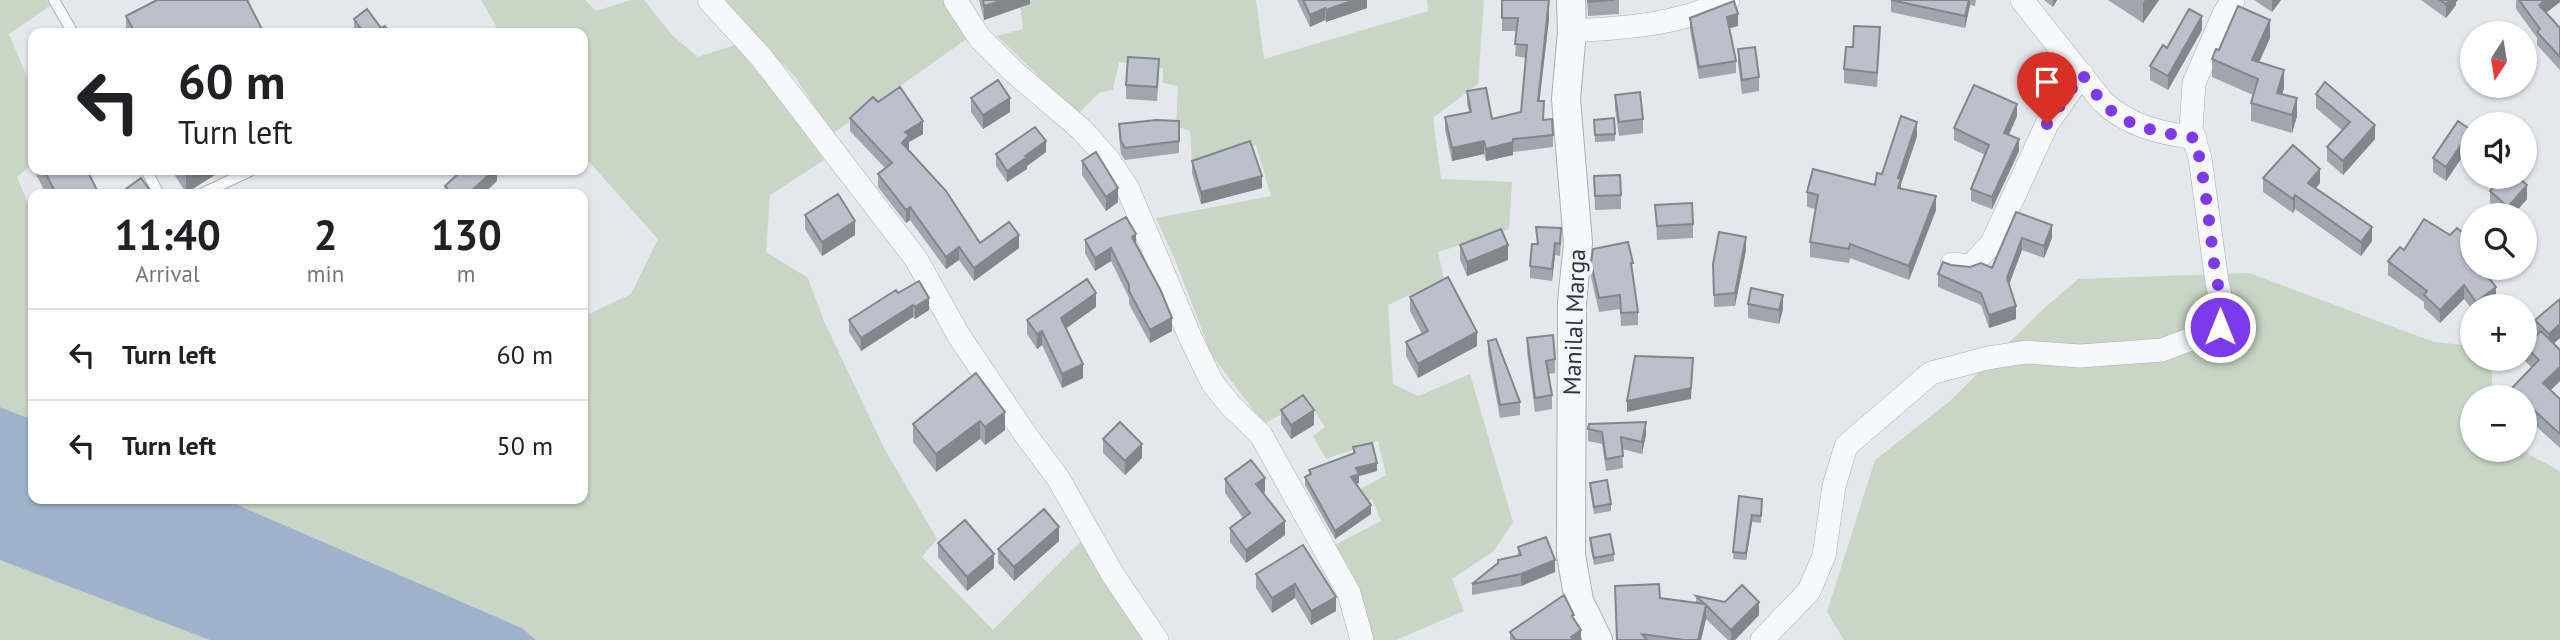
<!DOCTYPE html>
<html lang="en">
<head>
<meta charset="utf-8">
<style>
  :root { --surface:#fff; --page:#f6f6f6; --text:#202124; --muted:#757577; --line:#e0e0e0 }
  body { margin:0; font-family:"PT Sans",sans-serif; background:var(--page); color:var(--text); height:100vh; display:flex; flex-direction:column; font-size:26px; white-space:nowrap }
  * { box-sizing:border-box; margin:0 }
  p { font-size:23px; color:var(--muted) }
  .icon { flex:none; width:38px; height:38px; fill:none; stroke:currentColor; stroke-width:2; stroke-linecap:round; stroke-linejoin:round }
  .map { position:relative; flex:1; overflow:hidden }
  .sheet { position:absolute; left:28px; top:189px; width:560px; height:315px; display:flex; flex-direction:column; background:var(--surface); border-radius:14px; box-shadow:0 2px 5px #0004 }
  .sheet>* { flex:none }
  .guide { position:absolute; left:28px; top:28px; width:560px; height:147px; border-radius:14px; box-shadow:0 2px 5px #0004; background:#fff; color:var(--text); overflow:hidden }
  .needle { width:46px; rotate:192deg }
  .tools { position:absolute; left:2460px; top:21px; display:grid; gap:14px }
  .tools a { display:grid; place-items:center; width:77px; height:77px; border-radius:50%; background:var(--surface); box-shadow:0 2px 5px #0004; font-size:35px }
  .pin { position:absolute; display:grid; place-items:center; width:60px; height:60px; color:#fff; margin:-72px -30px; border-radius:50% 50% 50% 0; rotate:-45deg; box-shadow:0 0 7px #0007 }
  .pin .icon { rotate:45deg }
  .me { position:absolute; width:77px; margin:-38px; rotate:0deg; stroke-linejoin:round; filter:drop-shadow(0 0 5px #0008) }
  .turn { display:flex; align-items:center; gap:24px; height:147px; padding:0 35px; font-size:32px }
  .turn .icon { width:91px; height:91px; stroke-width:2.5 }
  .turn b { display:block; font-size:49px; line-height:60px }
  .eta { display:flex; justify-content:space-evenly; align-items:center; height:119px; text-align:center }
  .eta b { font-size:42px; font-weight:700; line-height:49px }
  ul { padding:0; list-style:none }
  li { display:flex; align-items:center; gap:21px; height:91px; padding:0 35px; border-top:2px solid var(--line) }
  li div { flex:1 }
  li b { display:block; font-size:26px }
  li em { font-style:normal }
  .map>svg:first-child { display:block }
  .green { fill:#c9d6c5 }
  .water { fill:#9fb4cc }
  .lines { fill:none; stroke-linecap:round; stroke-linejoin:round }
  .service-casing { stroke:#a9aeb7; stroke-width:12 }
  .minor-casing { stroke:#a9aeb7; stroke-width:24 }
  .tertiary-casing { stroke:#a9aeb7; stroke-width:30 }
  .service { stroke:#f7f8fa; stroke-width:10 }
  .minor { stroke:#f7f8fa; stroke-width:23 }
  .tertiary { stroke:#f7f8fa; stroke-width:28 }
  .wall { fill:#a1a5ae }
  .shaded-wall { fill:#83868d }
  .building { fill:#bbc0ca; stroke:#83868d; stroke-width:2 }
  .route { stroke:#7c3aed; stroke-width:12; stroke-dasharray:0 21.6 }
  .labels { text-anchor:middle; dominant-baseline:central; stroke-width:7; stroke-linejoin:round; paint-order:stroke }
  .street-label { font-size:24px; fill:#2b3445; stroke:#f4f6f9 }
</style>
</head>
<body>
<div class="map">
<svg width="2560" height="640" viewBox="0 0 2560 640">
  <rect width="100%" height="100%" fill="#e4e7ec"/>
  <path class="green" d="M0 0H47L50 6 9 34 33 91V163L17 177 33 215V420L0 407Z
    M481 0H585L596 11 631 0H644L672 35 698 57 735 45 782 102 824 160 770 195 766 252 808 278 824 321 884 448 937 539 922 557 993 630 1082 540 1144 640H536L522 628 224 499H583V317L631 294 658 239 583 155V33H500Z
    M721 0H948L968 38 832 134 796 78Z
    M1020 0H1256L1264 59 1428 11 1427 0H1484L1478 84 1433 118 1441 179 1512 182 1509 229 1438 252 1444 279 1388 305 1393 384 1418 396 1470 374 1513 522 1494 551 1452 579 1464 611 1396 640H1370L1331 547 1381 521 1372 499 1358 505 1353 493 1386 475 1378 441 1326 459 1313 436 1325 427 1307 400 1264 424 1211 354 1176 262 1156 218 1271 196 1256 145 1192 163 1190 131 1176 126 1178 86 1163 83V68L1119 62 1113 90 1100 92 1078 114 997 36 1023 29Z
    M2249 273 2434 342 2473 346V359H2491L2493 397H2473V450H2524L2530 455 2560 471V640H1844L1827 612 1875 460 1950 401 2041 311 2078 279Z
    M0 560 197 633 210 640H0Z"/>
  <path class="water" d="M0 407 33 420V499H224L522 628 536 640H210L0 560Z"/>
  <g class="lines">
    <defs>
      <path id="service" d="M54 0 73 33
        M146 170 159 194
        M201 194 252 170"/>
      <path id="minor" d="M709 0 762 58 916 259 959 336 1025 434 1058 478 1113 575 1157 640
        M955 0 979 37 1013 71 1081 129 1108 159 1128 189 1191 339 1213 384 1230 405 1261 435 1349 593 1362 640
        M2022 0 2102 101C2128 126 2160 133 2195 138
        M1572 31C1626 28 1679 25 1728 0
        M1952 264 1971 266 1992 243 2047 124 2082 74
        M1762 640 1809 591 1824 556 1834 486 1846 446 1931 373 1988 358 2026 352 2080 356 2162 350 2220 328 2222 304 2217 282 2200 158 2191 129 2194 83 2224 14 2233 0"/>
      <path id="tertiary" d="M1571 0 1572 31 1566 99 1578 243 1572 302 1571 555 1579 601 1598 640"/>
    </defs>
    <use href="#service" class="service-casing"/>
    <use href="#minor" class="minor-casing"/>
    <use href="#tertiary" class="tertiary-casing"/>
    <use href="#service" class="service"/>
    <use href="#minor" class="minor"/>
    <use href="#tertiary" class="tertiary"/>
  </g>
  <path class="wall" d="M251 0 248 1 264 33H126V16Z
    M979 0H1030V4L984 20Z
    M1297 0H1367V8L1326 22 1325 20 1310 27Z
    M1502 0 1549 19 1539 101 1544 120 1553 135V147L1513 152V155L1486 161 1484 154 1452 161 1445 130V117L1469 112 1467 104V91L1492 119 1521 112 1526 58 1515 56 1517 31H1502Z
    M1587 0H1619V14L1588 16Z
    M1891 0H1976L1975 6 1970 5 1965 28 1891 12Z
    M2044 0H2057L2053 7Z
    M2108 0H2159L2143 23Z
    M2254 0H2281L2272 12Z
    M2421 0H2458L2456 2V5L2446 18Z
    M2516 0H2560V2L2546 13 2560 28V70L2537 45V38L2516 9Z
    M1690 18 1738 26 1729 28 1736 61V73L1699 79 1690 30Z
    M354 19 381 28 389 33H356L354 31Z
    M2202 30 2168 90 2150 80V66L2167 48Z
    M2270 38 2259 62 2284 88 2282 94 2297 116 2292 133 2251 121V103L2253 95 2212 77V59L2219 50Z
    M1880 41 1877 87 1844 83V69L1853 47Z
    M1738 49 1759 77V91L1742 94 1738 63Z
    M1159 73 1157 101 1126 99V85Z
    M2316 94 2375 139 2343 175 2327 161V147L2342 130 2316 108Z
    M1615 95 1643 119V133L1619 136 1615 109Z
    M971 98 1010 112 983 129 971 112Z
    M2017 116 2009 135 2019 151 1992 209 1971 201V189L1985 155 1954 140V128Z
    M850 118 923 134 909 142V148L908 150 980 243 1019 248 974 281 959 260 946 269 910 220 906 223 878 187V174L885 168 850 131Z
    M1594 120 1615 134V141L1595 142Z
    M1179 121V153L1125 160 1121 154 1119 137V124Z
    M1917 136 1901 184V188L1936 210 1909 280 1850 258 1849 263 1810 257V242L1816 209 1807 207V192L1875 185 1882 174Z
    M2471 144 2446 181 2433 172V158Z
    M1046 152 1027 166V169L1007 182 996 166V154Z
    M1082 161 1118 202 1106 211 1082 175Z
    M1192 161 1262 188 1201 204 1192 173Z
    M36 170H87L99 194H46L36 174Z
    M172 170H223L186 193 172 171Z
    M497 170V181L483 194H445V186Z
    M1594 176 1621 195V209L1595 210Z
    M2263 178 2320 183 2316 188 2372 241 2361 256 2295 209 2293 213 2263 192Z
    M2490 191 2527 199 2513 215H2502L2490 205Z
    M1655 205 1693 224V238L1657 240Z
    M2016 212 2052 238 2044 258 2022 250 2009 284 2016 319 1989 328 1981 305 1938 287V274L1951 265 1970 267 1992 268Z
    M805 215 855 235 822 256 805 229Z
    M1536 227 1561 240 1560 256 1555 255 1552 281 1530 278V266L1537 244Z
    M1085 240 1136 245 1172 331 1150 343 1129 304V298L1111 261 1095 271 1085 253Z
    M1460 245 1508 260 1467 276 1460 259Z
    M1746 250 1735 306 1714 307 1713 264Z
    M2404 250 2472 256 2496 301 2488 306H2473V311L2464 299 2440 323 2424 308V302L2388 275V261Z
    M1591 263 1633 276 1638 312V325L1621 326 1620 309 1599 312 1591 277Z
    M898 293 929 310 915 319 913 317 861 351 849 332V320Z
    M1410 297 1477 346 1418 378 1406 356V342L1422 334 1410 311Z
    M2560 299V338L2554 343 2560 350V381L2551 390 2560 399V448L2525 416V397H2511V389L2532 368 2525 361V346L2536 335 2535 334V320Z
    M1748 304 1783 309 1779 324 1748 318Z
    M1096 307 1066 328 1083 378 1062 388 1042 345 1037 349 1027 334V320Z
    M1527 338 1555 359V373L1548 374 1552 395V409L1535 412 1527 352Z
    M1488 341 1520 402V415L1500 418 1488 354Z
    M976 373 1005 430 985 445 980 439 936 472 913 442V424Z
    M1281 410 1314 425 1291 439 1281 424Z
    M1588 429 1646 434 1642 454 1622 449 1623 468 1606 471 1602 444 1588 441Z
    M1103 439 1142 458 1125 475 1103 453Z
    M1353 447 1377 471 1359 476V483L1356 484 1371 514 1335 539 1305 485V477L1309 475V470L1353 454Z
    M1225 479 1265 492 1263 493 1285 535 1246 563 1230 542V528L1243 518 1225 493Z
    M1590 483 1611 504V511L1594 514 1590 490Z
    M1739 496 1762 506 1761 523 1752 522 1746 560 1733 559Z
    M1590 538 1614 554V561L1594 565 1590 545Z
    M1059 541 1014 581 998 563V549Z
    M938 543 994 568 967 591 938 557Z
    M1303 545 1336 611 1311 625 1295 598 1272 613 1256 588V574Z
    M1518 547 1555 572 1521 586 1472 595V584L1498 563V560L1518 556Z
    M1696 596 1759 615 1735 640H1728L1706 619 1701 640H1616L1660 598 1696 603Z
    M1574 618 1581 640H1510V632Z"/>
  <path class="shaded-wall" d="M1004 0H1030V4L984 20V6Z
    M1354 0H1367V8L1326 22V10Z
    M1969 0H1970V5L1965 28V16Z
    M2053 0H2057L2053 7Z
    M2145 0H2159L2143 23V3Z
    M2272 0H2281L2272 12Z
    M2450 0H2458L2456 2V5L2446 18V4Z
    M2545 0H2560V2L2539 18V5Z
    M1549 6V19L1538 114V101Z
    M1325 8V20L1310 27V15Z
    M1738 14V26L1727 29V17Z
    M2202 16V30L2168 90V76Z
    M2270 20V38L2252 78V60Z
    M2284 70V88L2277 111V93Z
    M1010 98V112L983 129V115Z
    M2297 98V116L2292 133V115Z
    M2017 104V116L2004 145V133Z
    M923 121V134L909 142V148L902 156V143L905 132Z
    M1917 122V136L1901 184V192L1898 202V178Z
    M2375 125V139L2343 175V161Z
    M2471 130V144L2446 181V167Z
    M2019 139V151L1992 209V197Z
    M1046 141V152L1027 166V169L1007 182V171Z
    M1484 141V154L1452 161V148Z
    M1513 142V155L1486 161V149Z
    M2320 169V183L2308 197V183Z
    M192 170H223L186 193V174Z
    M494 170H497V181L483 194H468Z
    M1262 176V188L1201 204V192Z
    M2527 185V199L2513 215H2508V207Z
    M1118 188V202L1106 211V197Z
    M2295 195V209L2293 213V199Z
    M1936 196V210L1909 280V266Z
    M910 207V220L906 223V210Z
    M855 221V235L822 256V242Z
    M2052 225V238L2044 258V246Z
    M2372 227V241L2361 256V242Z
    M1136 234V247L1132 237Z
    M1019 235V248L974 281V268Z
    M1746 237V250L1735 306V293Z
    M2022 238V250L2007 290V278Z
    M2473 242V256L2467 262V249Z
    M1555 243V255L1552 281V269Z
    M1508 245V260L1467 276V262Z
    M959 247V260L946 269V257Z
    M1111 248V261L1095 271V258Z
    M2464 285V299L2440 323V310Z
    M2496 287V301L2488 306H2476V302Z
    M1096 293V307L1061 332V318Z
    M1783 295V309L1779 324V310Z
    M929 298V310L915 319V307Z
    M913 305V317L861 351V338Z
    M2016 306V319L1989 328V315Z
    M1172 318V331L1150 343V330Z
    M2560 324V338L2549 348V334Z
    M1042 331V345L1037 349V334Z
    M1477 332V346L1418 378V364Z
    M1693 358 1691 399 1627 412V401Z
    M1083 364V378L1062 388V374Z
    M2560 367V381L2543 397V383Z
    M1314 410V425L1291 439V425Z
    M1005 412V430L985 445V427Z
    M980 421V439L936 472V454Z
    M1646 422V434L1642 454V442Z
    M1142 444V458L1125 475V461Z
    M1377 463V471L1359 476V483L1351 486V477L1356 468Z
    M1265 478V492L1256 498V484Z
    M1371 505V514L1335 539V531Z
    M1752 515V522L1746 560V553Z
    M1285 521V535L1246 563V550Z
    M1059 527V541L1014 581V567Z
    M994 554V568L967 591V577Z
    M1555 560V572L1521 586V574Z
    M1295 584V598L1272 613V598Z
    M1336 597V611L1311 625V611Z
    M1759 602V615L1735 640H1731V630Z
    M1706 605V619L1701 640H1698Z
    M1581 630V640H1571V637Z"/>
  <path class="building" d="M157 0H247L264 33H135L126 16Z
    M983 0H1004L984 6Z
    M1303 0H1354L1326 10 1325 8 1310 15Z
    M1502 0H1549L1538 101H1544L1543 120 1552 119 1553 135 1513 139V142L1486 149 1484 141 1452 148 1445 117 1471 112 1467 91 1486 88 1492 119 1521 112 1527 45 1515 44 1518 18H1502Z
    M1588 0H1614L1588 2Z
    M1891 0H1969L1965 16Z
    M2440 0H2450L2446 4Z
    M2519 0H2545L2539 5 2560 28V57L2537 32 2540 29Z
    M1734 1 1738 14 1727 17 1736 61 1699 67 1690 18Z
    M2238 6 2270 20 2252 60 2284 70 2277 93 2297 98 2292 115 2251 103 2258 79 2212 59 2216 49 2219 50Z
    M367 9 381 28 385 26 389 33H364L354 19Z
    M2189 9 2202 16 2168 76 2150 66 2163 45 2167 48Z
    M1854 26 1880 27 1877 73 1844 69 1846 47H1853Z
    M1755 47 1759 77 1742 80 1738 49Z
    M1128 57 1159 59 1157 87 1126 85Z
    M998 80 1010 98 983 115 971 98Z
    M2325 82 2375 125 2343 161 2327 147 2350 122 2316 94Z
    M1974 85 2017 104 2004 133 2019 139 1992 197 1971 189 1989 145 1954 128Z
    M900 87 923 121 905 132 909 135 902 143 946 191 980 243 1009 222 1019 235 974 268 959 247 946 257 910 207 906 210 878 174 892 163 850 118 873 97 878 102Z
    M1640 92 1643 119 1619 122 1615 95Z
    M1901 116 1917 122 1898 178H1901L1898 188 1936 196 1909 266 1850 244 1849 249 1810 242 1818 195 1807 192 1813 169 1875 185 1877 173 1882 174Z
    M1614 118 1615 134 1595 135 1594 120Z
    M1156 120 1179 121V141L1125 148 1121 141 1119 124Z
    M2458 121 2471 130 2446 167 2433 158Z
    M1035 127 1046 141 1025 156 1027 157 1007 171 996 154Z
    M1250 141 1262 176 1201 192 1192 161Z
    M2293 145 2320 169 2308 183 2372 227 2361 242 2295 195 2293 199 2263 178Z
    M1096 152 1118 188 1106 197 1082 161Z
    M44 170H87L99 194H56Z
    M184 170H192L186 174Z
    M462 170H494L468 194H452L445 186Z
    M1620 175 1621 195 1595 196 1594 176Z
    M2502 177H2518L2527 185 2508 207 2490 191Z
    M141 178 152 193 150 194H119Z
    M838 194 855 221 822 242 805 215Z
    M1692 203 1693 224 1657 226 1655 205Z
    M2016 212 2052 225 2044 246 2022 238 2007 278 2016 306 1989 315 1981 293 1938 274 1943 262 1951 265 1970 267 1981 263 1992 268Z
    M1126 217 1136 234 1132 237 1161 291 1172 318 1150 330 1129 291V285L1111 248 1095 258 1085 240Z
    M2424 219 2450 235 2457 228 2473 241 2467 249 2473 257V268H2481L2496 287 2476 302 2464 285 2440 310 2424 295 2427 291 2388 261 2400 247 2404 250Z
    M1536 227 1561 228 1560 244 1555 243 1552 269 1530 266 1532 244H1538Z
    M1501 229 1508 245 1467 262 1460 245Z
    M1719 232 1746 237 1735 293 1714 295 1713 264Z
    M1628 242 1633 263H1631L1638 312 1621 313 1620 295 1599 298 1591 263 1593 249Z
    M1448 277 1477 332 1418 364 1406 342 1428 331 1410 297Z
    M1087 279 1096 293 1061 318 1083 364 1062 374 1042 331 1037 334 1027 320Z
    M919 281 929 298 915 307 913 305 861 338 849 320 896 290 898 293Z
    M1751 288 1783 295 1779 310 1748 304Z
    M2560 299V324L2549 334 2535 320Z
    M2541 331 2560 350V367L2543 383 2560 399V434L2525 402V397H2520L2511 389 2539 360 2525 346Z
    M1553 335 1555 359 1546 361 1552 395 1535 398 1527 338Z
    M1496 339 1520 402 1500 405 1488 341Z
    M1635 356 1693 358 1691 388 1627 401Z
    M976 373 1005 412 985 427 980 421 936 454 913 424Z
    M1303 395 1314 410 1291 425 1281 410Z
    M1120 422 1142 444 1125 461 1103 439Z
    M1646 422 1642 442 1621 437 1623 456 1606 459 1602 432 1588 429 1589 424Z
    M1372 443 1377 463 1356 468 1359 474 1351 477 1371 505 1335 531 1305 477 1311 474 1309 470 1355 453 1353 447Z
    M1251 460 1265 478 1256 484 1285 521 1246 550 1230 528 1250 513 1225 479Z
    M1607 480 1611 504 1594 507 1590 483Z
    M1739 496 1762 499 1761 516 1752 515 1746 553 1733 552Z
    M1044 509 1059 527 1014 567 998 549Z
    M965 520 994 554 967 577 938 543Z
    M1610 534 1614 554 1594 558 1590 538Z
    M1546 537 1555 560 1521 574 1472 584 1498 563V560L1521 555 1518 547Z
    M1303 545 1336 597 1311 611 1295 584 1272 598 1256 574Z
    M1659 584 1660 598 1705 604 1696 596 1725 602 1742 585 1759 602 1731 630 1706 605 1698 640H1684L1642 634 1647 640H1617L1615 586Z
    M1564 595 1574 615 1572 616 1581 630 1571 637 1573 640H1516L1510 632Z"/>
  <g class="lines">
    <path class="route" d="M2047 124 2082 74C2092 88 2102 105 2117 115 2140 130 2169 134 2195 138 2205 179 2209 221 2214 263 2218 288 2223 301 2220 327"/>
  </g>
  <g class="labels">
    <g class="street-label">
      <text transform="translate(1574 322) rotate(-88)">Manilal Marga</text>
    </g>
  </g>
</svg>
<div class="tools">
<a><svg class="needle" viewBox="-14 -14 28 28"><path d="M0-13l5 13h-10z" fill="#e53935"/><path d="M0 13l5-13h-10z" fill="#757577"/></svg></a>
<a><svg class="icon" aria-label="sound" viewBox="0 0 24 24"><path d="M4 9h4l5-4v14l-5-4H4zM17 9q2 3 0 6"/></svg></a>
<a><svg class="icon" aria-label="search" viewBox="0 0 24 24"><circle cx="10" cy="10" r="6"/><path d="M15 15l6 6"/></svg></a>
<a>+</a>
<a>−</a>
</div>
<div class="pin" style="left:2047px;top:124px;background:#d93025"><svg class="icon" aria-label="arrive" viewBox="0 0 24 24"><path d="M6 21V4h12l-3 4 3 4H6"/></svg></div>
<svg class="me" style="left:2220px;top:327px" viewBox="-20 -20 40 40"><circle r="17" fill="#7c3aed" stroke="#fff" stroke-width="3"/><path d="M0-11L8 9 0 5-8 9z" fill="#fff"/></svg>
<div class="guide">
<div class="turn"><svg class="icon" aria-label="left" viewBox="0 0 24 24"><path d="M17 20v-9H6M10 6l-5 5 5 5"/></svg><div><b>60 m</b>Turn left</div></div>
</div>
<section class="sheet">
<div class="eta">
<div><b>11:40</b><p>Arrival</p></div>
<div><b>2</b><p>min</p></div>
<div><b>130</b><p>m</p></div>
</div>
<ul>
<li><svg class="icon" aria-label="left" viewBox="0 0 24 24"><path d="M17 20v-9H6M10 6l-5 5 5 5"/></svg><div><b>Turn left</b></div><em>60 m</em></li>
<li><svg class="icon" aria-label="left" viewBox="0 0 24 24"><path d="M17 20v-9H6M10 6l-5 5 5 5"/></svg><div><b>Turn left</b></div><em>50 m</em></li>
</ul>
</section>
</div>
</body>
</html>
